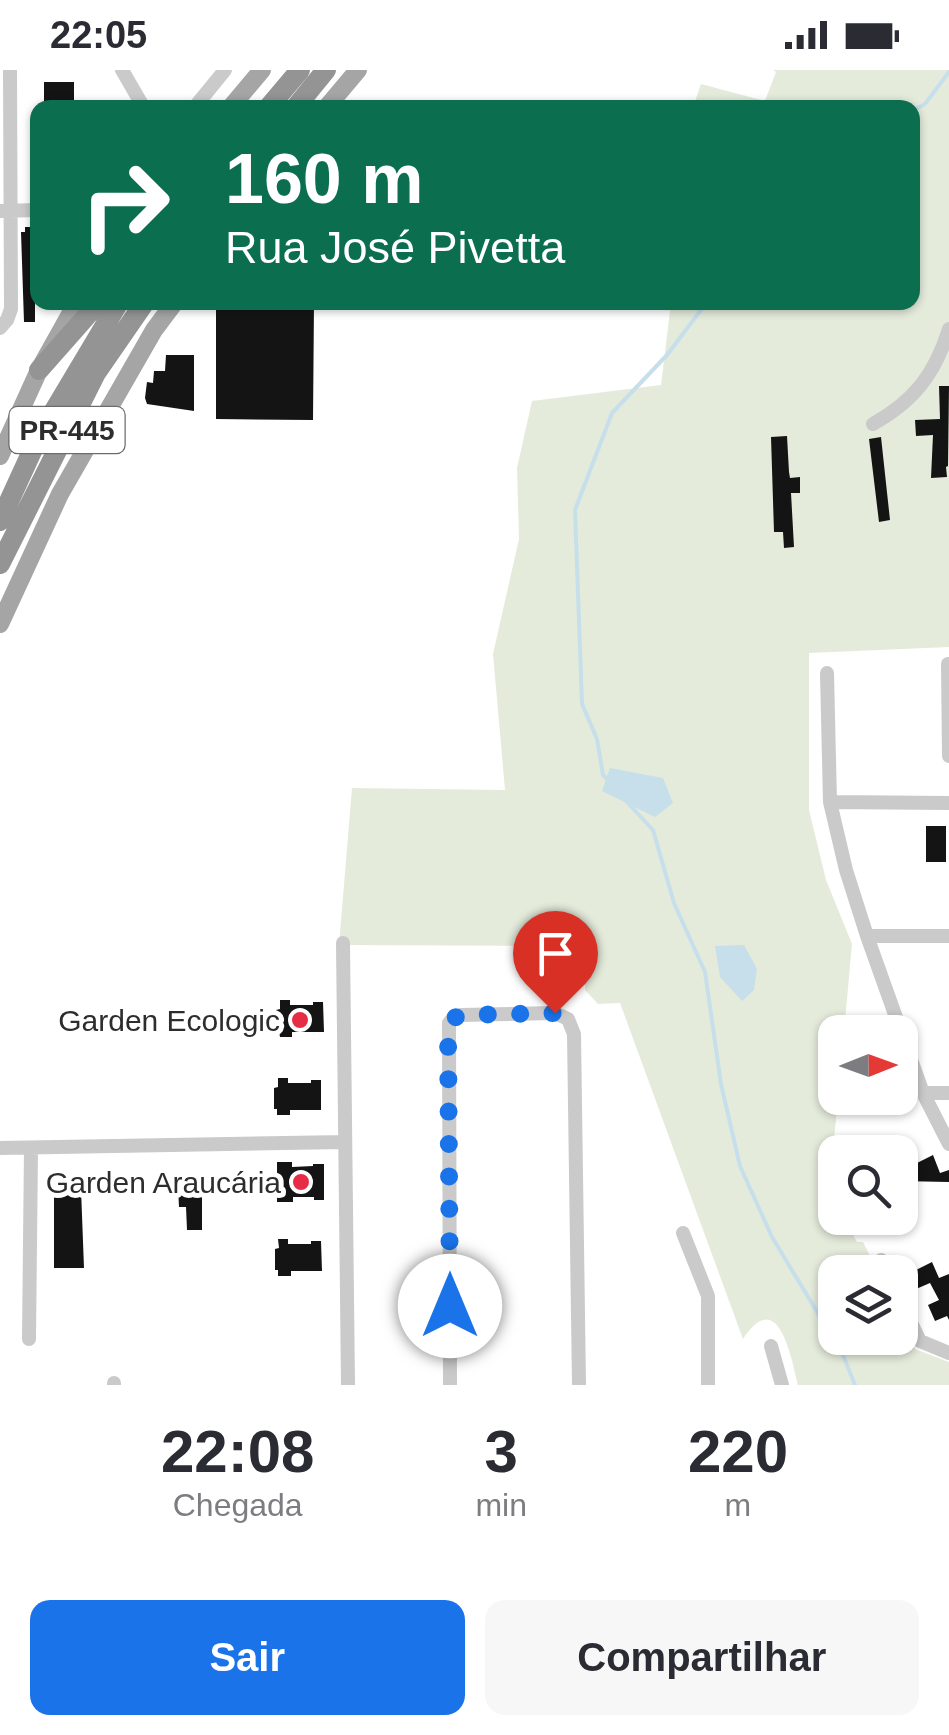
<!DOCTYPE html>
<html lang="pt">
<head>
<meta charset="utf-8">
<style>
  :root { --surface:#fff; --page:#f7f7f7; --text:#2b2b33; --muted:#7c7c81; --accent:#1a73e8 }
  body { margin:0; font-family:Arial,sans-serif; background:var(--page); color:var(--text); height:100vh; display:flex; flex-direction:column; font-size:38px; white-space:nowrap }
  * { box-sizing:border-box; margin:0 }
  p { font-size:32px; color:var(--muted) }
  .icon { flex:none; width:55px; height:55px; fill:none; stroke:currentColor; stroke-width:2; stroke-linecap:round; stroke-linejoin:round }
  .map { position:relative; height:1315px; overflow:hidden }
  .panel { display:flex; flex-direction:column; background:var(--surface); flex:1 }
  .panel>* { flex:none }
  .hud { position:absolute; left:30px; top:30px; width:890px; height:210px; border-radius:20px; box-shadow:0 2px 8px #0004; background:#0b6e4f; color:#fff; overflow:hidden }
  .needle { width:65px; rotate:89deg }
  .controls { position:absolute; left:818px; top:945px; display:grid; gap:20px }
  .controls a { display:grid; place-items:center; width:100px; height:100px; border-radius:20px; background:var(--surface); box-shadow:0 2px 8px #0004; font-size:50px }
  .pin { position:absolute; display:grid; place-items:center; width:85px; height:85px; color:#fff; margin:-102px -42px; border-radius:50% 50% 50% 0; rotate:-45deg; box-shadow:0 0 10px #0007 }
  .pin .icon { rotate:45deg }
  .me { position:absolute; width:110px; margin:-55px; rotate:0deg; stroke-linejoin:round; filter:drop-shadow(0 0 8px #0008) }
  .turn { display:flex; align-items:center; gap:35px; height:210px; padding:0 30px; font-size:45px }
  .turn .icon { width:130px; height:130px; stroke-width:2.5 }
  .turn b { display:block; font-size:70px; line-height:85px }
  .eta { display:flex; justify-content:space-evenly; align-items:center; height:170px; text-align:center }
  .eta b { font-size:60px; font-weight:700; line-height:70px }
  .action { display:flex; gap:20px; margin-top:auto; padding:20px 30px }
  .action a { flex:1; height:115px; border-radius:20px; background:var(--accent); color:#fff; font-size:40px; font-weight:700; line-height:115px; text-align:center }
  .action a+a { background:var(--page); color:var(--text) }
  .status { display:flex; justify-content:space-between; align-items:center; height:70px; padding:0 50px; background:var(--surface); direction:ltr }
  .status svg { height:28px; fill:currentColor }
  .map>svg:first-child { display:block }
  .green { fill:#e4ebdb }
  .water { fill:#c6dfeb }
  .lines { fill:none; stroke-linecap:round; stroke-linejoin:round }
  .stream { stroke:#c6dfeb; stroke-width:4 }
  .building { fill:#141414 }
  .minor { stroke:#cacaca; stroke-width:14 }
  .major { stroke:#a5a5a5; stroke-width:18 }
  .highway { stroke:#949494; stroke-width:20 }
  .path-bridge { stroke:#cacaca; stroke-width:2.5; stroke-dasharray:5 5; stroke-linecap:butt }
  .route { stroke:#1a73e8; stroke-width:18; stroke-dasharray:0 32.4 }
  .poi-dot { fill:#e62d45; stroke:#fff; stroke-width:4 }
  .labels { text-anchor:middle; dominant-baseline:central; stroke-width:10; stroke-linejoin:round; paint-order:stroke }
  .shield { fill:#fff; stroke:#6c6c6c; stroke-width:2.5 }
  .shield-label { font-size:28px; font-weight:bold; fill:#2d2d2d }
  .poi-label { font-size:30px; fill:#2d2d2d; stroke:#fff; text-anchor:end }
</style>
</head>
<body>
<div class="status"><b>22:05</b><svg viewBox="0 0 49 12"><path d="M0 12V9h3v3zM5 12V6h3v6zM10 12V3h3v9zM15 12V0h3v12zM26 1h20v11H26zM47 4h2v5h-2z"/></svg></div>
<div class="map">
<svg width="949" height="1315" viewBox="0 0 949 1315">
  <rect width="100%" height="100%" fill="#fff"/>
  <path class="green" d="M773 0H949V577L809 583V740L826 810 852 874 844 962H835V1028H838L830 1111 835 1132V1148H844L857 1172H863L878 1202H835V1268H900V1248L915 1279 949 1292V1315H798C791 1288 779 1215 743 1269L620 933 598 934 585 920V876L339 875 352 718 505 720 493 584 519 469 517 398 532 331 661 315 671 233 912 232V38L693 37 701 14 765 31 776 2Z"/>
  <path class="water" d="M610 698 663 708 673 733 655 747 602 721Z
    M744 875 757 899 754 920 742 931 720 907 715 876Z"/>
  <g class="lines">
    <path class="stream" d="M912 41 925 34 949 2
      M608 710 603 705 597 669 582 634 575 440 612 343 667 285 707 232
      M627 732 653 760 674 833 705 902 721 1014 740 1096 772 1167 843 1285 855 1315"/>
  </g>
  <path class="building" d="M44 12H74V38H44Z
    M25 157H35V252H24L21 162H25Z
    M216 232H314L313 350 216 349Z
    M166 285H194V341L147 334 145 328 147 312 153 313 154 301H165Z
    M939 316H949L948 396 946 397 947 407 931 408 933 365 916 366 915 350 940 349Z
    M787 366 789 402 790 408 800 407V423H791L794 477 784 478 783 462H774L771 367Z
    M881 367 890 450 879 452 869 369Z
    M926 756H946V792H926Z
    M280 930H290V935H313V932H323L324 962H292V967H280L279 961H277L276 940 280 939Z
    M278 1008H288V1013H311V1010H321V1040H290V1045H277V1039H274V1018L278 1017Z
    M914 1085 917 1093 933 1085 940 1103 949 1100V1112L900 1111V1089Z
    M277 1092H292V1097L313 1096V1094H324V1130H314V1127H293V1132H277Z
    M202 1116V1160H187L186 1137H179L178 1117Z
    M81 1119 84 1198H54V1120Z
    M278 1169H288V1174H311V1171H321L322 1201H291V1206H278V1200H275V1179L279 1178Z
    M932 1192 939 1208 949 1204V1250L947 1246 935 1251 928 1235 939 1230 930 1213 916 1219 908 1204Z"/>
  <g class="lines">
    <path class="minor" d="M122 0 144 38
      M194 38 225 0
      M0 141 38 140
      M0 258 7 250 11 239 10 0
      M873 354C914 331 935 304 949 259
      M948 594 949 686
      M827 603 830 732 846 800 867 866 923 1023 949 1074
      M830 732 949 733
      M867 866H949
      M343 873 348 1315
      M923 1023H949
      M0 1078 344 1072
      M683 1163 708 1226V1315
      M881 1190 887 1202
      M900 1230 920 1271 949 1283
      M29 1269 31 1078
      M771 1276 782 1315
      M114 1315V1313
      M450 1315 449 953 454 947 461 945 555 943 568 949 574 964 579 1315"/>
    <path class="major" d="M230 38 262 0
      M326 38 358 0
      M0 386 39 300 77 232
      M0 554 60 424 154 260 175 232"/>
    <path class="highway" d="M268 38 300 0
      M295 38 326 0
      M39 300 99 232
      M0 451 39 366 119 232
      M0 494 96 303 145 232"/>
    <path class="path-bridge" d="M33 344 80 370"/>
  </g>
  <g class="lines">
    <path class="route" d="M450 1236 448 960C450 951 452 948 461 945L555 943"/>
  </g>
  <g class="poi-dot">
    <circle cx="300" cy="950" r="10"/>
    <circle cx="301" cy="1112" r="10"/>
  </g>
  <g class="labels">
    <rect class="shield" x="9.5" y="337" width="115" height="46" rx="8"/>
    <g class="shield-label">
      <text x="67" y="360">PR-445</text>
    </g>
    <g class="poi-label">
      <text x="280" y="950">Garden Ecologic</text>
      <text x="281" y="1112">Garden Araucária</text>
    </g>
  </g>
</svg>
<div class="controls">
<a><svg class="needle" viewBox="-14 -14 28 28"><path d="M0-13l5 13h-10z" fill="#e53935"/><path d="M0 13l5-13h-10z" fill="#7c7c81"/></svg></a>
<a><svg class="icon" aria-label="search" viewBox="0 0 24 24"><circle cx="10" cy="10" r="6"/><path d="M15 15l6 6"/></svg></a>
<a><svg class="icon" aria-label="layers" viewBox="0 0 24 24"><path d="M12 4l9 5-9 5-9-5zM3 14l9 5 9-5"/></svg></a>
</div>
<div class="pin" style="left:555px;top:943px;background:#d93025"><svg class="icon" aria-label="arrive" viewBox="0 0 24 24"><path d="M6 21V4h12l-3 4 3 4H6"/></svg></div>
<svg class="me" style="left:450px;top:1236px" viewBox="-20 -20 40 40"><circle r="19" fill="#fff"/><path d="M0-13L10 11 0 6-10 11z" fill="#1a73e8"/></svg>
<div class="hud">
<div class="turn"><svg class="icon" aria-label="right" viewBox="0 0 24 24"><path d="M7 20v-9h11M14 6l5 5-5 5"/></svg><div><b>160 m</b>Rua José Pivetta</div></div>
</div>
</div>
<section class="panel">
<div class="eta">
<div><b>22:08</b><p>Chegada</p></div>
<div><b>3</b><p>min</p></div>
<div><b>220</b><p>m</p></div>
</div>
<div class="action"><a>Sair</a><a>Compartilhar</a></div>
</section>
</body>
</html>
